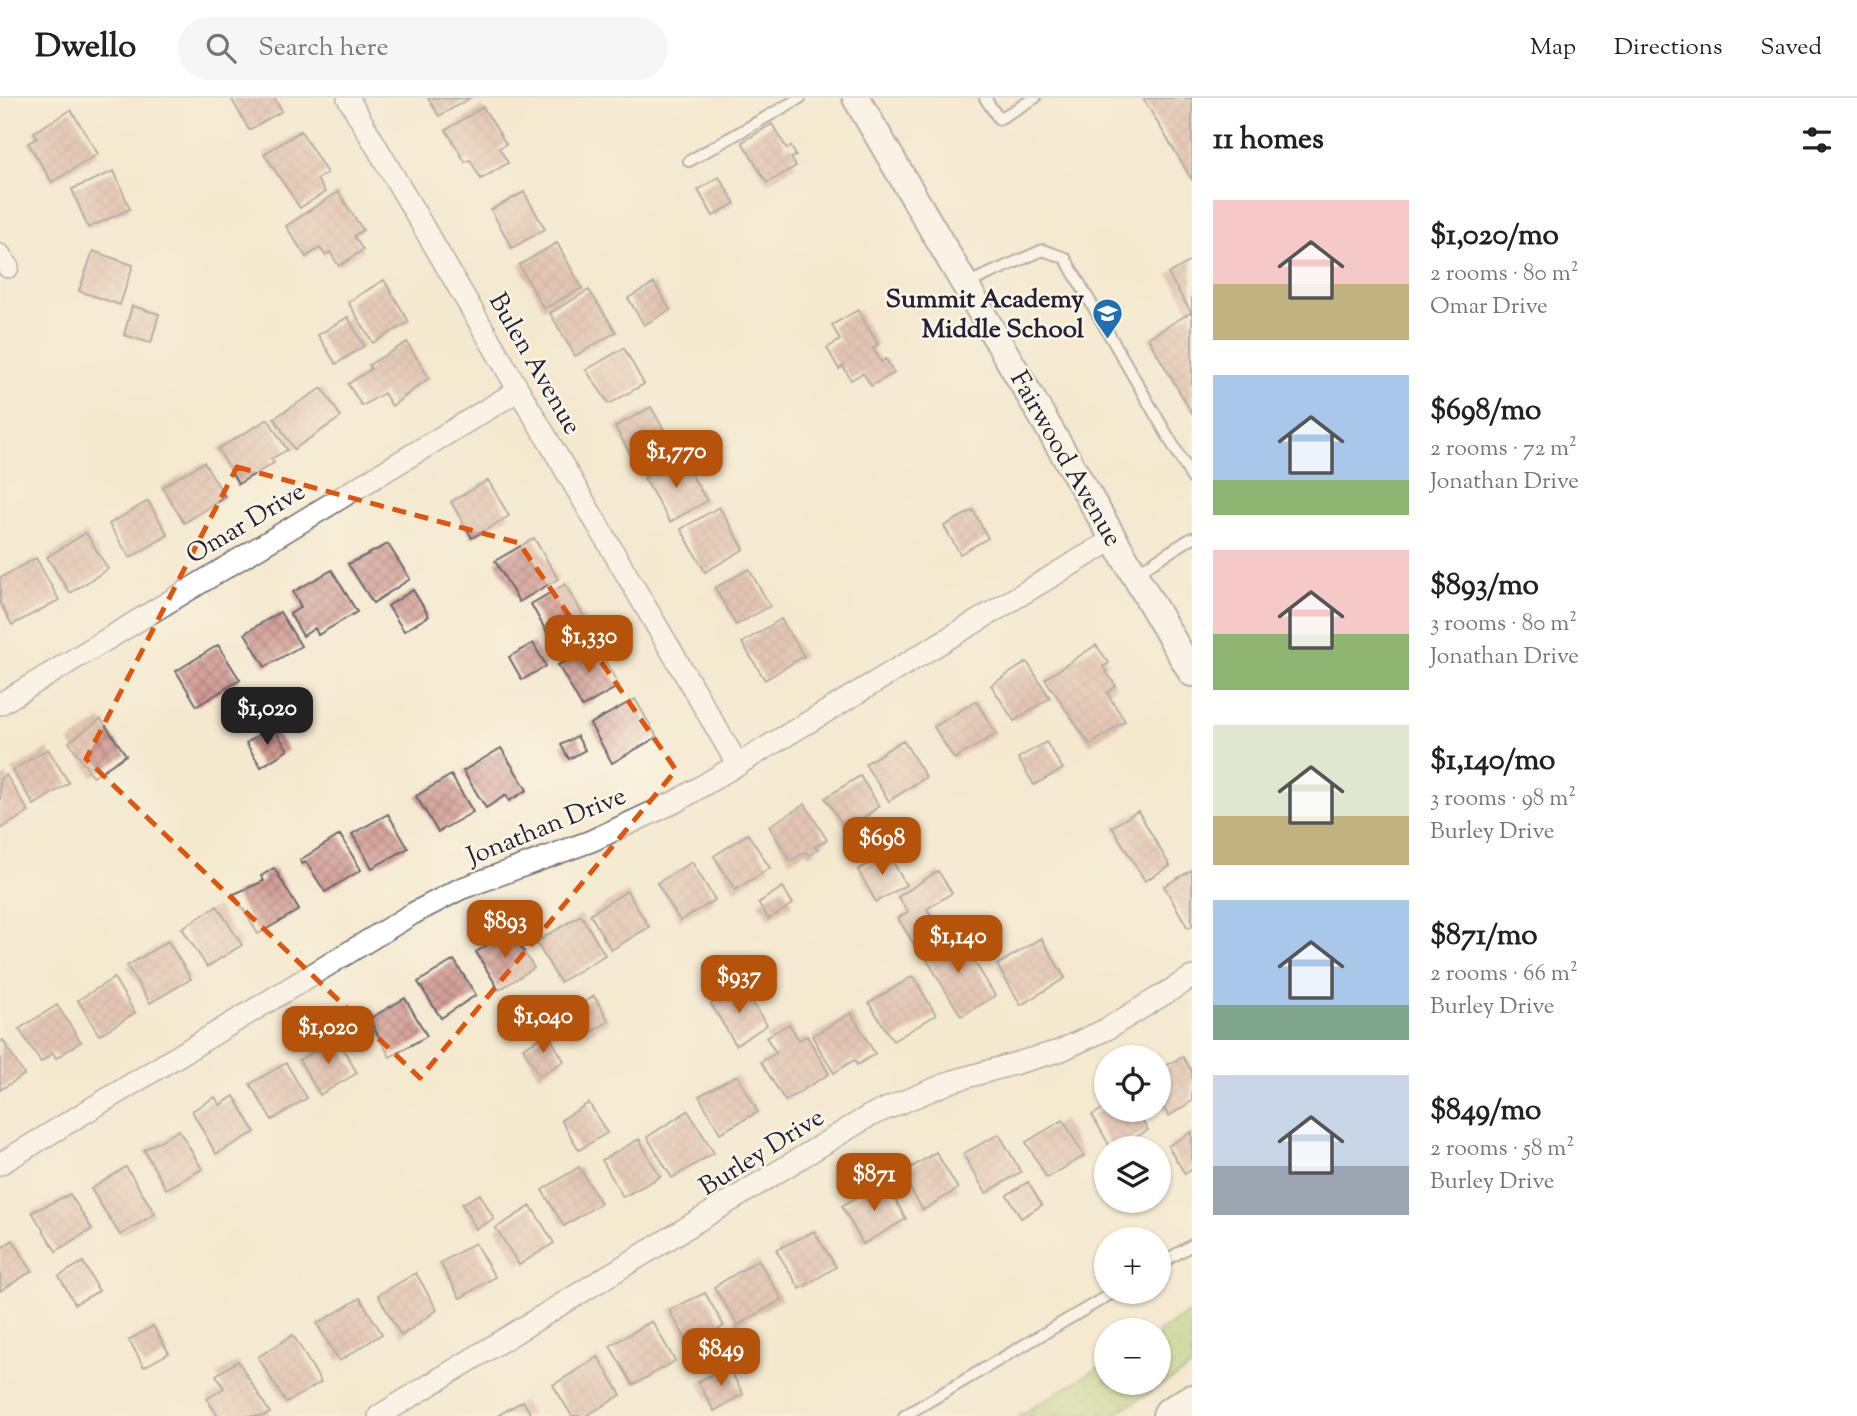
<!DOCTYPE html>
<html lang="en">
<head>
<meta charset="utf-8">
<style>
	body { margin:0; font-family:"Sorts Mill Goudy",serif; background:#f6f6f6; color:#222; height:100vh; display:flex; flex-direction:column; font-size:26px; white-space:nowrap }
	* { box-sizing:border-box; margin:0 }
	p { font-size:23px; color:#767676 }
	.icon { flex:none; width:38px; height:38px; fill:none; stroke:currentColor; stroke-width:2; stroke-linecap:round; stroke-linejoin:round }
	.map { position:relative; flex:1; overflow:hidden }
	.drawer { display:flex; flex-direction:column; background:#fff; width:665px }
	.drawer>* { flex:none }
	.fabs { position:absolute; left:1094px; top:947px; display:grid; gap:14px }
	.fabs a { display:grid; place-items:center; width:77px; height:77px; border-radius:50%; background:#fff; box-shadow:0 2px 5px #0004; font-size:35px }
	.price { position:absolute; translate:-50% -60px; padding:0 16px; border-radius:14px; background:#b45309; color:#fff; font-size:23px; line-height:46px; filter:drop-shadow(0 2px 4px #0008) }
	.price::after { content:''; position:absolute; left:50%; top:42px; width:21px; height:16px; margin-left:-10px; background:inherit; clip-path:polygon(0 0,100% 0,50% 100%) }
	.price.active { background:#222; color:#fff }
	ul { padding:0; list-style:none }
	li { display:flex; align-items:center; gap:21px; height:175px; padding:0 21px }
	li span { display:grid; place-items:center; flex:none; width:196px; height:140px; border-radius:0px; color:#555 }
	li>.icon { margin-inline-start:auto }
	span .icon { width:84px; height:84px; fill:#fffc; stroke-width:1 }
	li b { font-size:30px }
	h2 { display:flex; justify-content:space-between; align-items:center; height:84px; padding:0 21px; font-size:30px }
	header { display:flex; align-items:center; gap:42px; box-sizing:border-box; height:98px; padding:0 35px; background:#fff; border-bottom:2px solid #e0e0e0 }
	header strong { font-size:33px }
	nav { display:flex; gap:38px; margin-inline-start:auto; font-size:24px }
	.search { width:490px; height:63px; background:#f6f6f6; display:flex; align-items:center; gap:18px; box-sizing:border-box; padding:0 24px; border-radius:38px; color:#767676; font-size:26px }
	main { display:flex; flex:1; min-height:0 }
	.map>svg:first-child { display:block }
	.grass { fill:url(#grass-dots); stroke:#667656; stroke-width:2 }
	.building { fill:url(#building-cross-hatch) }
	.lines { fill:none; stroke-linecap:round; stroke-linejoin:round }
	.service-casing { stroke:#6c686f; stroke-width:14 }
	.minor-casing { stroke:#6c686f; stroke-width:24 }
	.tertiary-casing { stroke:#6c686f; stroke-width:30 }
	.motorway-casing { stroke:#6c686f; stroke-width:42 }
	.service { stroke:#fff; stroke-width:10 }
	.minor { stroke:#fff; stroke-width:21 }
	.tertiary { stroke:#fff; stroke-width:26 }
	.motorway { stroke:#fff; stroke-width:38 }
	.marked { fill:none; stroke:#de560e; stroke-width:5; stroke-dasharray:14 9; stroke-linejoin:round }
	.labels { text-anchor:middle; stroke-width:5; stroke-linejoin:round; paint-order:stroke }
	.poi-label { font-size:26px; font-weight:bold; fill:#22223b; stroke:#fcf5e5; text-anchor:end }
	.street-label { font-size:26px; fill:#22223b; stroke:#fcf5e5 }
</style>
</head>
<body>
<header>
<strong>Dwello</strong>
<div class="search"><svg class="icon" aria-label="search" viewBox="0 0 24 24"><circle cx="10" cy="10" r="6"/><path d="M15 15l6 6"/></svg>Search here</div>
<nav><a>Map</a><a>Directions</a><a>Saved</a></nav>
</header>
<main>
<div class="map">
<svg width="1192" height="1318" viewBox="0 0 1192 1318">
	<defs>
		<pattern id="grass-dots" width="8" height="8" patternUnits="userSpaceOnUse" patternTransform="scale(1.75)"><rect width="8" height="8" fill="#aaca72"/><path d="M2 2h.1M6 6h.1" fill="none" stroke="#92ad64" stroke-width="1.8" stroke-linecap="round"/></pattern>
		<pattern id="building-cross-hatch" width="8" height="8" patternUnits="userSpaceOnUse" patternTransform="scale(1.75)"><rect width="8" height="8" fill="#cf9890"/><path d="M0 0l8 8M0 8l8-8" fill="none" stroke="#a87c77"/></pattern>
	</defs>
	<rect width="100%" height="100%" fill="#fcf5e5"/>
	<filter id="ink" filterUnits="userSpaceOnUse"><feTurbulence type="fractalNoise" baseFrequency=".0143" numOctaves="2"/><feDisplacementMap in="SourceGraphic" scale="14" xChannelSelector="R" yChannelSelector="G"/><feConvolveMatrix kernelMatrix="1 2 1 2 8 2 1 2 1" color-interpolation-filters="sRGB"/></filter>
	<filter id="wash" filterUnits="userSpaceOnUse"><feTurbulence type="fractalNoise" baseFrequency=".00686" numOctaves="4" result="noise"/><feDisplacementMap in="SourceGraphic" scale="28" xChannelSelector="R" yChannelSelector="G"/><feGaussianBlur stdDeviation="1.57" result="paint"/><feColorMatrix in="noise" values="0 0 0 0 0 0 0 0 0 0 0 0 0 0 0 0 0 1.4 0 .05"/><feComposite in="paint" operator="in"/></filter>
	<g filter="url(#wash)">
		<rect width="100%" height="100%" fill="#f4e9cf"/>
		<path class="grass" d="M1192,1213V1269L1111,1318H1019L1106,1265V1284H1158L1159,1233Z"/>
		<g id="blocks">
			<path class="building" d="M231,0H274L282,13L249,32Z
				M428,0H470L439,18Z
				M1143,0H1192V82Z
				M483,9L506,46L499,50L508,65L481,81L470,62L465,64L446,32Z
				M71,12L98,56L52,84L28,45L37,40L34,34Z
				M772,26L787,51L791,48L796,58L791,60L796,68L767,85L742,44Z
				M301,33L327,75L317,81L325,94L300,110L264,56Z
				M114,73L130,111L88,130L72,91Z
				M719,79L735,105L713,118L698,92Z
				M338,94L363,132L354,138L363,152L339,168L330,154L325,157L320,150L306,159L286,128Z
				M524,94L545,131L512,150L491,112Z
				M557,145L582,190L544,211L519,167Z
				M93,153L133,167L120,207L79,193Z
				M1192,162V315L1148,240L1191,214L1168,176Z
				M384,182L409,224L373,245L348,204Z
				M654,185L670,212L644,227L628,200Z
				M589,192L616,234L575,258L550,215Z
				M132,208L159,216L151,245L124,237Z
				M858,212L878,247L873,250L881,264L886,261L894,275L871,288L863,275L851,282L843,268L839,271L827,250L840,242L832,227Z
				M348,219L364,248L336,266L318,237Z
				M407,244L429,280L392,308L384,295L362,308L348,286L371,271L369,267Z
				M624,250L644,286L609,306L586,272Z
				M322,290L341,319L294,351L274,320Z
				M651,309L671,344L635,365L615,329Z
				M268,321L287,352L271,361L274,365L238,386L218,351Z
				M681,359L707,403L670,424L644,380Z
				M204,364L225,399L184,425L162,389Z
				M488,382L509,418L472,440L451,404Z
				M148,403L168,437L130,460L109,426Z
				M719,409L744,451L705,474L681,431Z
				M973,412L988,440L960,456L944,428Z
				M86,435L108,471L70,495L47,459Z
				M534,440L558,481L519,504L495,463Z
				M388,446L410,481L373,505L348,466Z
				M36,460L59,502L12,527L0,505V480Z
				M749,471L770,508L736,527L715,490Z
				M332,472L357,514L318,537L315,530L303,538L290,516L301,509L293,494Z
				M565,486L586,522L551,542L531,506Z
				M413,492L429,518L404,533L388,508Z
				M280,514L301,548L265,569L245,535Z
				M781,521L804,558L765,582L742,545Z
				M533,545L546,568L522,582L509,559Z
				M596,546L619,588L582,609L558,567Z
				M218,547L240,582L197,608L176,573Z
				M1096,547L1109,565L1103,569L1116,588L1107,595L1125,623L1090,647L1045,581Z
				M1027,564L1050,600L1014,623L991,587Z
				M635,601L657,639L612,665L590,626Z
				M976,603L996,636L954,661L934,629Z
				M101,621L126,657L93,679L69,644Z
				M272,628L288,652L261,669L246,645Z
				M577,638L585,652L569,661L561,647Z
				M903,642L926,679L889,703L865,666Z
				M1046,644L1063,671L1034,687L1018,660Z
				M501,650L527,692L509,703L506,697L486,710L463,673Z
				M48,651L69,685L34,707L12,672Z
				M6,677L29,714L0,731V681Z
				M451,677L473,714L438,734L416,698Z
				M860,678L879,708L859,724L864,732L851,739L825,700Z
				M805,706L827,742L814,749L818,751L810,757L805,754L790,763L769,728Z
				M1138,713L1170,768L1145,783L1112,729Z
				M388,716L408,750L372,770L352,736Z
				M748,736L770,770L735,792L714,758Z
				M340,737L361,772L325,794L306,764L302,766L300,762Z
				M888,755L906,787L876,804L858,772Z
				M692,764L715,802L680,823L657,785Z
				M274,770L299,812L258,836L234,796L264,783L261,778Z
				M1192,772V828L1188,830L1164,788Z
				M938,773L952,795L927,811L940,832L915,848L898,820L908,814L898,799Z
				M783,789L793,806L769,821L758,805Z
				M627,793L649,829L611,852L590,816Z
				M217,808L242,847L207,869L182,830Z
				M581,817L605,857L560,884L536,844Z
				M511,833L534,870L499,892L476,854Z
				M945,837L956,855L966,849L995,898L961,918L921,852Z
				M1041,840L1065,880L1021,907L997,867Z
				M168,843L191,881L150,905L127,868Z
				M454,862L476,897L441,920L418,884Z
				M913,878L936,917L893,943L869,905Z
				M114,880L135,915L99,937L78,902Z
				M741,887L767,927L736,947L711,906Z
				M594,898L609,923L587,937L572,912Z
				M405,900L427,938L390,959L369,921Z
				M57,907L81,944L56,960L53,955L41,964L19,931Z
				M851,915L875,956L857,967L854,962L834,975L812,938Z
				M789,926L799,942L807,938L829,976L785,1003L761,964L776,955L766,939Z
				M548,936L564,963L539,978L523,950Z
				M337,940L357,975L320,997L299,962Z
				M3,942L24,977L0,992V944Z
				M1183,959L1192,974V1003L1169,1018L1158,1002V971Z
				M286,965L307,1000L272,1022L250,986Z
				M737,977L758,1014L720,1035L699,998Z
				M234,998L255,1034L216,1056L192,1013L215,999L220,1007Z
				M589,1005L607,1035L579,1052L561,1022Z
				M1106,1009V1012H1136L1148,1032L1117,1050H1111L1092,1017Z
				M688,1013L714,1055L672,1080L647,1039Z
				M1063,1022L1084,1058L1047,1080L1026,1044Z
				M179,1032L202,1071L166,1091L144,1052Z
				M1192,1034V1071L1185,1076L1168,1048Z
				M999,1036L1021,1074L986,1095L963,1056Z
				M639,1041L660,1079L623,1099L602,1062Z
				M936,1054L958,1091L923,1112L901,1076Z
				M126,1069L155,1116L120,1137L91,1091Z
				M579,1069L601,1105L564,1128L542,1092Z
				M885,1084L906,1121L863,1146L842,1108Z
				M1028,1084L1042,1107L1021,1120L1007,1097Z
				M70,1096L92,1131L56,1153L32,1114Z
				M480,1096L494,1121L476,1131L462,1106Z
				M531,1108L554,1145L519,1167L496,1130Z
				M814,1133L836,1169L800,1191L776,1152Z
				M13,1142L32,1173L0,1193V1151Z
				M475,1145L495,1179L460,1200L440,1165Z
				M758,1162L782,1201L738,1227L714,1189Z
				M83,1164L99,1193L75,1206L59,1178Z
				M416,1175L437,1212L401,1238L378,1197Z
				M705,1195L724,1228L690,1248L669,1212Z
				M360,1200L382,1236L339,1263L317,1226Z
				M652,1223L675,1263L633,1287L610,1248Z
				M153,1228L169,1255L144,1269L129,1242Z
				M293,1237L321,1284L286,1305L258,1259Z
				M598,1259L621,1297L586,1318H572L553,1287Z
				M238,1263L270,1315L264,1318H218L207,1301L224,1290L216,1277Z
				M728,1268L743,1296L714,1313L698,1284Z
				M523,1303L532,1318H497Z"/>
		</g>
	</g>
	<g filter="url(#ink)">
		<use href="#blocks" fill-opacity="0" stroke="#6c686f" stroke-width="2"/>
		<g class="lines">
			<defs>
				<path id="service" d="M985,0L999,21L1035,0
					M689,63L800,0
					M966,186L1043,152L1065,160L1192,380
					M1134,476L1192,440
					M1158,1167L1192,1147
					M904,1318L1114,1194"/>
				<path id="minor" d="M348,0L738,667
					M0,157L8,169
					M0,606L519,292
					M0,1066L412,816L460,791L591,743L677,703L1114,441
					M379,1318L869,1018L953,983L1059,953L1107,931L1192,879"/>
				<path id="tertiary" d="M856,0L1192,575"/>
				<path id="motorway" d="M1172,1318L1192,1306"/>
			</defs>
			<use href="#service" class="service-casing"/>
			<use href="#minor" class="minor-casing"/>
			<use href="#tertiary" class="tertiary-casing"/>
			<use href="#motorway" class="motorway-casing"/>
			<use href="#service" class="service"/>
			<use href="#minor" class="minor"/>
			<use href="#tertiary" class="tertiary"/>
			<use href="#motorway" class="motorway"/>
		</g>
	</g>
	<path d="M0 0H1192V1318H0ZM237,369L519,445L676,672L420,980L86,661Z" fill="#f4e9cf" fill-opacity=".55" fill-rule="evenodd"/>
	<path class="marked" d="M237,369L519,445L676,672L420,980L86,661Z"/>
	<defs>
		<symbol id="school-pin" viewBox="-11 -11 22 30"><path d="M0 17L-7.5 6A9.5 9.5 0 1 1 7.5 6Z" fill="#1f6fb2" stroke="#fcf5e5"/><path d="M0-5L7-2L0 1L-7-2ZM-4 1L0 2.5L4 1V4Q0 6-4 4Z" fill="#fff"/></symbol>
	</defs>
	<g fill-rule="evenodd">
		<use href="#school-pin" x="1090" y="198" width="35" height="47"/>
	</g>
	<g class="labels">
		<g class="poi-label">
			<text x="1084" y="209">Summit Academy<tspan x="1084" dy="30">Middle School</tspan></text>
		</g>
		<g class="street-label">
			<text transform="translate(536 265) rotate(60)" y="9">Bulen Avenue</text>
			<text transform="translate(1067 360) rotate(60)" y="9">Fairwood Avenue</text>
			<text transform="translate(245 424) rotate(-31)" y="9">Omar Drive</text>
			<text transform="translate(546 727) rotate(-22)" y="9">Jonathan Drive</text>
			<text transform="translate(761 1053) rotate(-32)" y="9">Burley Drive</text>
		</g>
	</g>
</svg>
<div class="fabs">
<a><svg class="icon" aria-label="locate" viewBox="0 0 24 24"><circle cx="12" cy="12" r="6"/><path d="M12 2v4M12 18v4M2 12h4M18 12h4"/></svg></a>
<a><svg class="icon" aria-label="layers" viewBox="0 0 24 24"><path d="M12 4l9 5-9 5-9-5zM3 14l9 5 9-5"/></svg></a>
<a>+</a>
<a>−</a>
</div>
<b class="price" style="left:676px;top:392px">$1,770</b>
<b class="price" style="left:589px;top:577px">$1,330</b>
<b class="price active" style="left:267px;top:649px">$1,020</b>
<b class="price" style="left:882px;top:779px">$698</b>
<b class="price" style="left:505px;top:862px">$893</b>
<b class="price" style="left:958px;top:877px">$1,140</b>
<b class="price" style="left:739px;top:917px">$937</b>
<b class="price" style="left:543px;top:957px">$1,040</b>
<b class="price" style="left:328px;top:968px">$1,020</b>
<b class="price" style="left:874px;top:1115px">$871</b>
<b class="price" style="left:721px;top:1290px">$849</b>
</div>
<section class="drawer">
<h2>11 homes<svg class="icon" aria-label="filters" viewBox="0 0 24 24"><path d="M4 7h16M4 17h16"/><circle cx="9" cy="7" r="2"/><circle cx="15" cy="17" r="2"/></svg></h2>
<ul>
<li><span style="background:linear-gradient(#f6c9c9 60%,#c2b280 0)"><svg class="icon" aria-label="home" viewBox="0 0 24 24"><path d="M3 11l9-7 9 7M6 9v11h12V9"/></svg></span><div><b>$1,020/mo</b><p>2 rooms · 80 m²</p><p>Omar Drive</p></div></li>
<li><span style="background:linear-gradient(#a9c7e8 75%,#8fb573 0)"><svg class="icon" aria-label="home" viewBox="0 0 24 24"><path d="M3 11l9-7 9 7M6 9v11h12V9"/></svg></span><div><b>$698/mo</b><p>2 rooms · 72 m²</p><p>Jonathan Drive</p></div></li>
<li><span style="background:linear-gradient(#f6c9c9 60%,#8fb573 0)"><svg class="icon" aria-label="home" viewBox="0 0 24 24"><path d="M3 11l9-7 9 7M6 9v11h12V9"/></svg></span><div><b>$893/mo</b><p>3 rooms · 80 m²</p><p>Jonathan Drive</p></div></li>
<li><span style="background:linear-gradient(#dfe7d0 65%,#c2b280 0)"><svg class="icon" aria-label="home" viewBox="0 0 24 24"><path d="M3 11l9-7 9 7M6 9v11h12V9"/></svg></span><div><b>$1,140/mo</b><p>3 rooms · 98 m²</p><p>Burley Drive</p></div></li>
<li><span style="background:linear-gradient(#a9c7e8 75%,#7fa58c 0)"><svg class="icon" aria-label="home" viewBox="0 0 24 24"><path d="M3 11l9-7 9 7M6 9v11h12V9"/></svg></span><div><b>$871/mo</b><p>2 rooms · 66 m²</p><p>Burley Drive</p></div></li>
<li><span style="background:linear-gradient(#c9d6e8 65%,#9aa5b1 0)"><svg class="icon" aria-label="home" viewBox="0 0 24 24"><path d="M3 11l9-7 9 7M6 9v11h12V9"/></svg></span><div><b>$849/mo</b><p>2 rooms · 58 m²</p><p>Burley Drive</p></div></li>
</ul>
</section>
</main>
</body>
</html>
